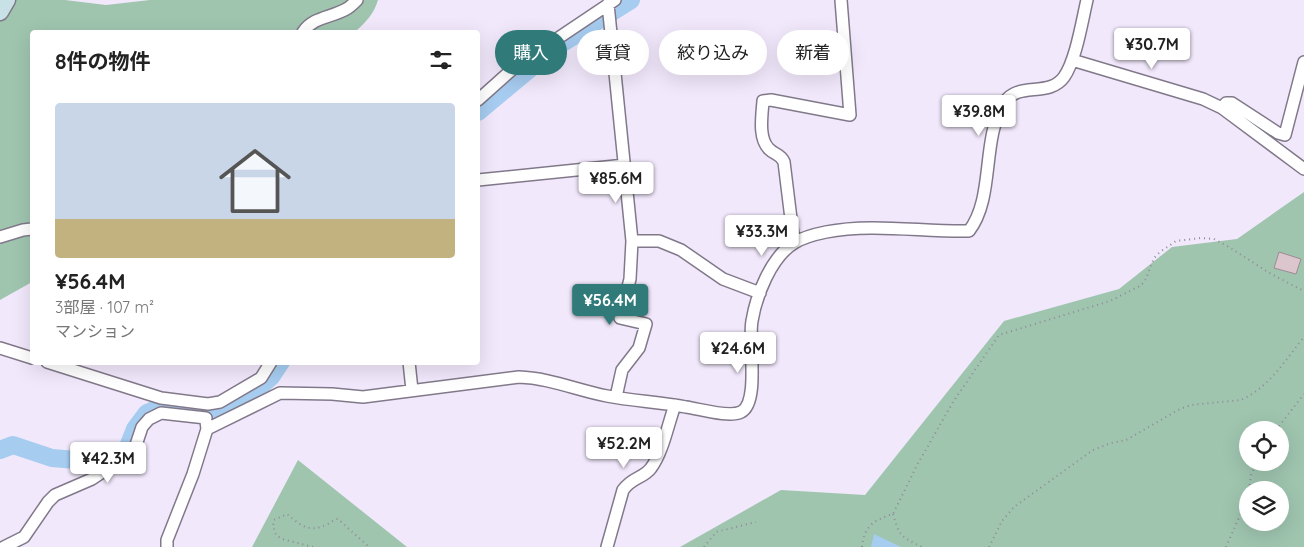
<!DOCTYPE html>
<html lang="ja">
<head>
<meta charset="utf-8">
<style>
	body { margin:0; font-family:Quicksand,"Noto Sans JP",sans-serif; background:#f2f2f2; color:#222; height:100vh; display:flex; flex-direction:column; font-size:19px; white-space:nowrap }
	* { box-sizing:border-box; margin:0 }
	p { font-size:16px; color:#767676 }
	.icon { flex:none; width:28px; height:28px; fill:none; stroke:currentColor; stroke-width:2; stroke-linecap:round; stroke-linejoin:round }
	.map { position:relative; flex:1; overflow:hidden }
	.side { position:absolute; left:30px; top:30px; width:450px; height:335px; display:flex; flex-direction:column; background:#fff; border-radius:5px; box-shadow:0 5px 20px #0002 }
	.side>* { flex:none }
	.top-card { position:absolute; left:495px; top:30px; width:475px; height:45px; display:flex; gap:10px }
	.fabs { position:absolute; left:1239px; top:421px; display:grid; gap:10px }
	.fabs a { display:grid; place-items:center; width:50px; height:50px; border-radius:50%; background:#fff; box-shadow:0 5px 20px #0002; font-size:25px }
	.price { position:absolute; translate:-50% -42px; padding:0 11px; border-radius:5px; background:#fff; color:#222; font-size:16px; line-height:32px; filter:drop-shadow(0 1px 2px #0008) }
	.price::after { content:''; position:absolute; left:50%; top:30px; width:15px; height:11px; margin-left:-8px; background:inherit; clip-path:polygon(0 0,100% 0,50% 100%) }
	.price.active { background:#307a7a; color:#fff }
	ul { padding:0; list-style:none }
	li { display:grid; align-content:center; gap:10px; height:265px; padding:0 25px }
	li span { display:grid; place-items:center; height:155px; border-radius:5px; color:#555 }
	li>.icon { margin-inline-start:auto }
	span .icon { width:90px; height:90px; fill:#fffc; stroke-width:1 }
	li b { font-size:21px }
	h2 { display:flex; justify-content:space-between; align-items:center; height:60px; padding:0 25px; font-size:21px }
	.pill { padding:0 18px; border-radius:22px; background:#fff; box-shadow:0 5px 20px #0002; font-size:18px; line-height:45px }
	.pill.active { background:#307a7a; color:#fff }
	.map>svg:first-child { display:block }
	.green { fill:#9fc5af; fill-rule:evenodd }
	.water { fill:#a6ccf0 }
	.lines { fill:none; stroke-linecap:round; stroke-linejoin:round }
	.river { stroke:#a6ccf0; stroke-width:18 }
	.building { fill:#dcc6ce; stroke:#9e8a91 }
	.minor-casing { stroke:#81798a; stroke-width:14 }
	.secondary-casing { stroke:#81798a; stroke-width:19 }
	.path { stroke:#908a97; stroke-width:2; stroke-dasharray:1 4; stroke-linecap:butt }
	.minor { stroke:#fff; stroke-width:11 }
	.secondary { stroke:#c7e1e7; stroke-width:16 }
</style>
</head>
<body>
<div class="map">
<svg width="1304" height="547" viewBox="0 0 1304 547">
	<rect width="100%" height="100%" fill="#f1e8fb"/>
	<path class="green" d="M0,0H65L106,5L150,0H378C374,14 365,23 355,32H32V282L0,300Z
		M1304,192V547H680L781,490L865,495L1004,321L1119,289L1172,247L1237,239ZM1248,430H1280V462H1248ZM1248,490H1280V522H1248Z
		M298,460L407,547H252Z"/>
	<path class="water" d="M874,534L901,547H871Z"/>
	<g class="lines">
		<path class="river" d="M478,112L556,47L631,0
			M0,450L13,445L52,458L101,462L120,454L127,449L135,429L147,413L161,407L219,412L247,398L271,377L281,362"/>
	</g>
	<path class="building" d="M1279,252L1301,259L1296,274L1274,268Z"/>
	<g class="lines">
		<defs>
			<path id="minor" d="M608,4L632,241L630,279L620,318L646,324L639,348L622,370L616,397
				M303,32C314,16 332,18 348,8C351,6 354,3 357,0
				M1072,60L1203,99L1222,108L1304,169
				M478,100L515,67L615,0
				M1222,108L1226,103H1232L1278,133L1285,135L1304,62
				M478,180L625,165
				M0,237L23,230L32,229
				M632,241H659L681,250L723,279L760,293
				M794,243L784,162C781,154 775,155 769,149C758,138 762,116 763,101L771,100L850,115L841,0
				M0,348L32,358
				M47,362L161,398L208,404L220,402L261,378L271,362
				M409,362L412,390
				M207,429L280,393L332,394L363,397L519,377C549,378 577,390 607,396C633,401 660,402 686,407C700,409 729,418 741,412C760,403 748,340 752,321C756,296 771,257 794,243C802,238 816,234 826,232C872,223 922,232 969,231C995,197 981,140 1004,103C1017,81 1049,98 1064,77C1076,60 1082,21 1087,0
				M4,547L24,537L48,502L55,495L92,479L113,465L130,457L135,448L142,427L149,419L161,413L206,418
				M167,547V540L193,474L207,429L206,421
				M607,547L623,490C632,477 644,478 651,468C663,452 668,424 675,405"/>
			<path id="secondary" d="M0,12L7,0"/>
		</defs>
		<use href="#minor" class="minor-casing"/>
		<use href="#secondary" class="secondary-casing"/>
		<path class="path" d="M1276,430L1304,394
			M1249,490L1251,475L1257,462
			M893,514C900,537 900,536 922,547
			M313,547L282,539L276,535L273,526L274,520L287,514C306,531 314,533 336,519H338L369,547
			M704,547L716,532L756,522
			M862,547C864,526 874,520 893,514L916,467L953,402L999,335L1110,301L1140,286L1145,281L1154,258L1160,252L1176,241L1201,238L1214,239L1229,247L1271,274L1304,291
			M989,547L1002,521L1014,507L1093,450L1111,443L1126,440L1178,410L1191,405L1241,400C1270,387 1285,360 1304,337
			M1226,547L1248,497"/>
		<use href="#minor" class="minor"/>
		<use href="#secondary" class="secondary"/>
	</g>
</svg>
<div class="fabs">
<a><svg class="icon" aria-label="locate" viewBox="0 0 24 24"><circle cx="12" cy="12" r="6"/><path d="M12 2v4M12 18v4M2 12h4M18 12h4"/></svg></a>
<a><svg class="icon" aria-label="layers" viewBox="0 0 24 24"><path d="M12 4l9 5-9 5-9-5zM3 14l9 5 9-5"/></svg></a>
</div>
<b class="price" style="left:1152px;top:70px">¥30.7M</b>
<b class="price" style="left:979px;top:137px">¥39.8M</b>
<b class="price" style="left:616px;top:204px">¥85.6M</b>
<b class="price" style="left:762px;top:257px">¥33.3M</b>
<b class="price active" style="left:610px;top:326px">¥56.4M</b>
<b class="price" style="left:738px;top:374px">¥24.6M</b>
<b class="price" style="left:624px;top:469px">¥52.2M</b>
<b class="price" style="left:108px;top:484px">¥42.3M</b>
<div class="top-card">
<a class="pill active">購入</a>
<a class="pill">賃貸</a>
<a class="pill">絞り込み</a>
<a class="pill">新着</a>
</div>
<section class="side">
<h2>8件の物件<svg class="icon" aria-label="filters" viewBox="0 0 24 24"><path d="M4 7h16M4 17h16"/><circle cx="9" cy="7" r="2"/><circle cx="15" cy="17" r="2"/></svg></h2>
<ul>
<li><span style="background:linear-gradient(#c9d6e8 75%,#c2b280 0)"><svg class="icon" aria-label="home" viewBox="0 0 24 24"><path d="M3 11l9-7 9 7M6 9v11h12V9"/></svg></span><div><b>¥56.4M</b><p>3部屋 · 107 m²</p><p>マンション</p></div></li>
</ul>
</section>
</div>
</body>
</html>
